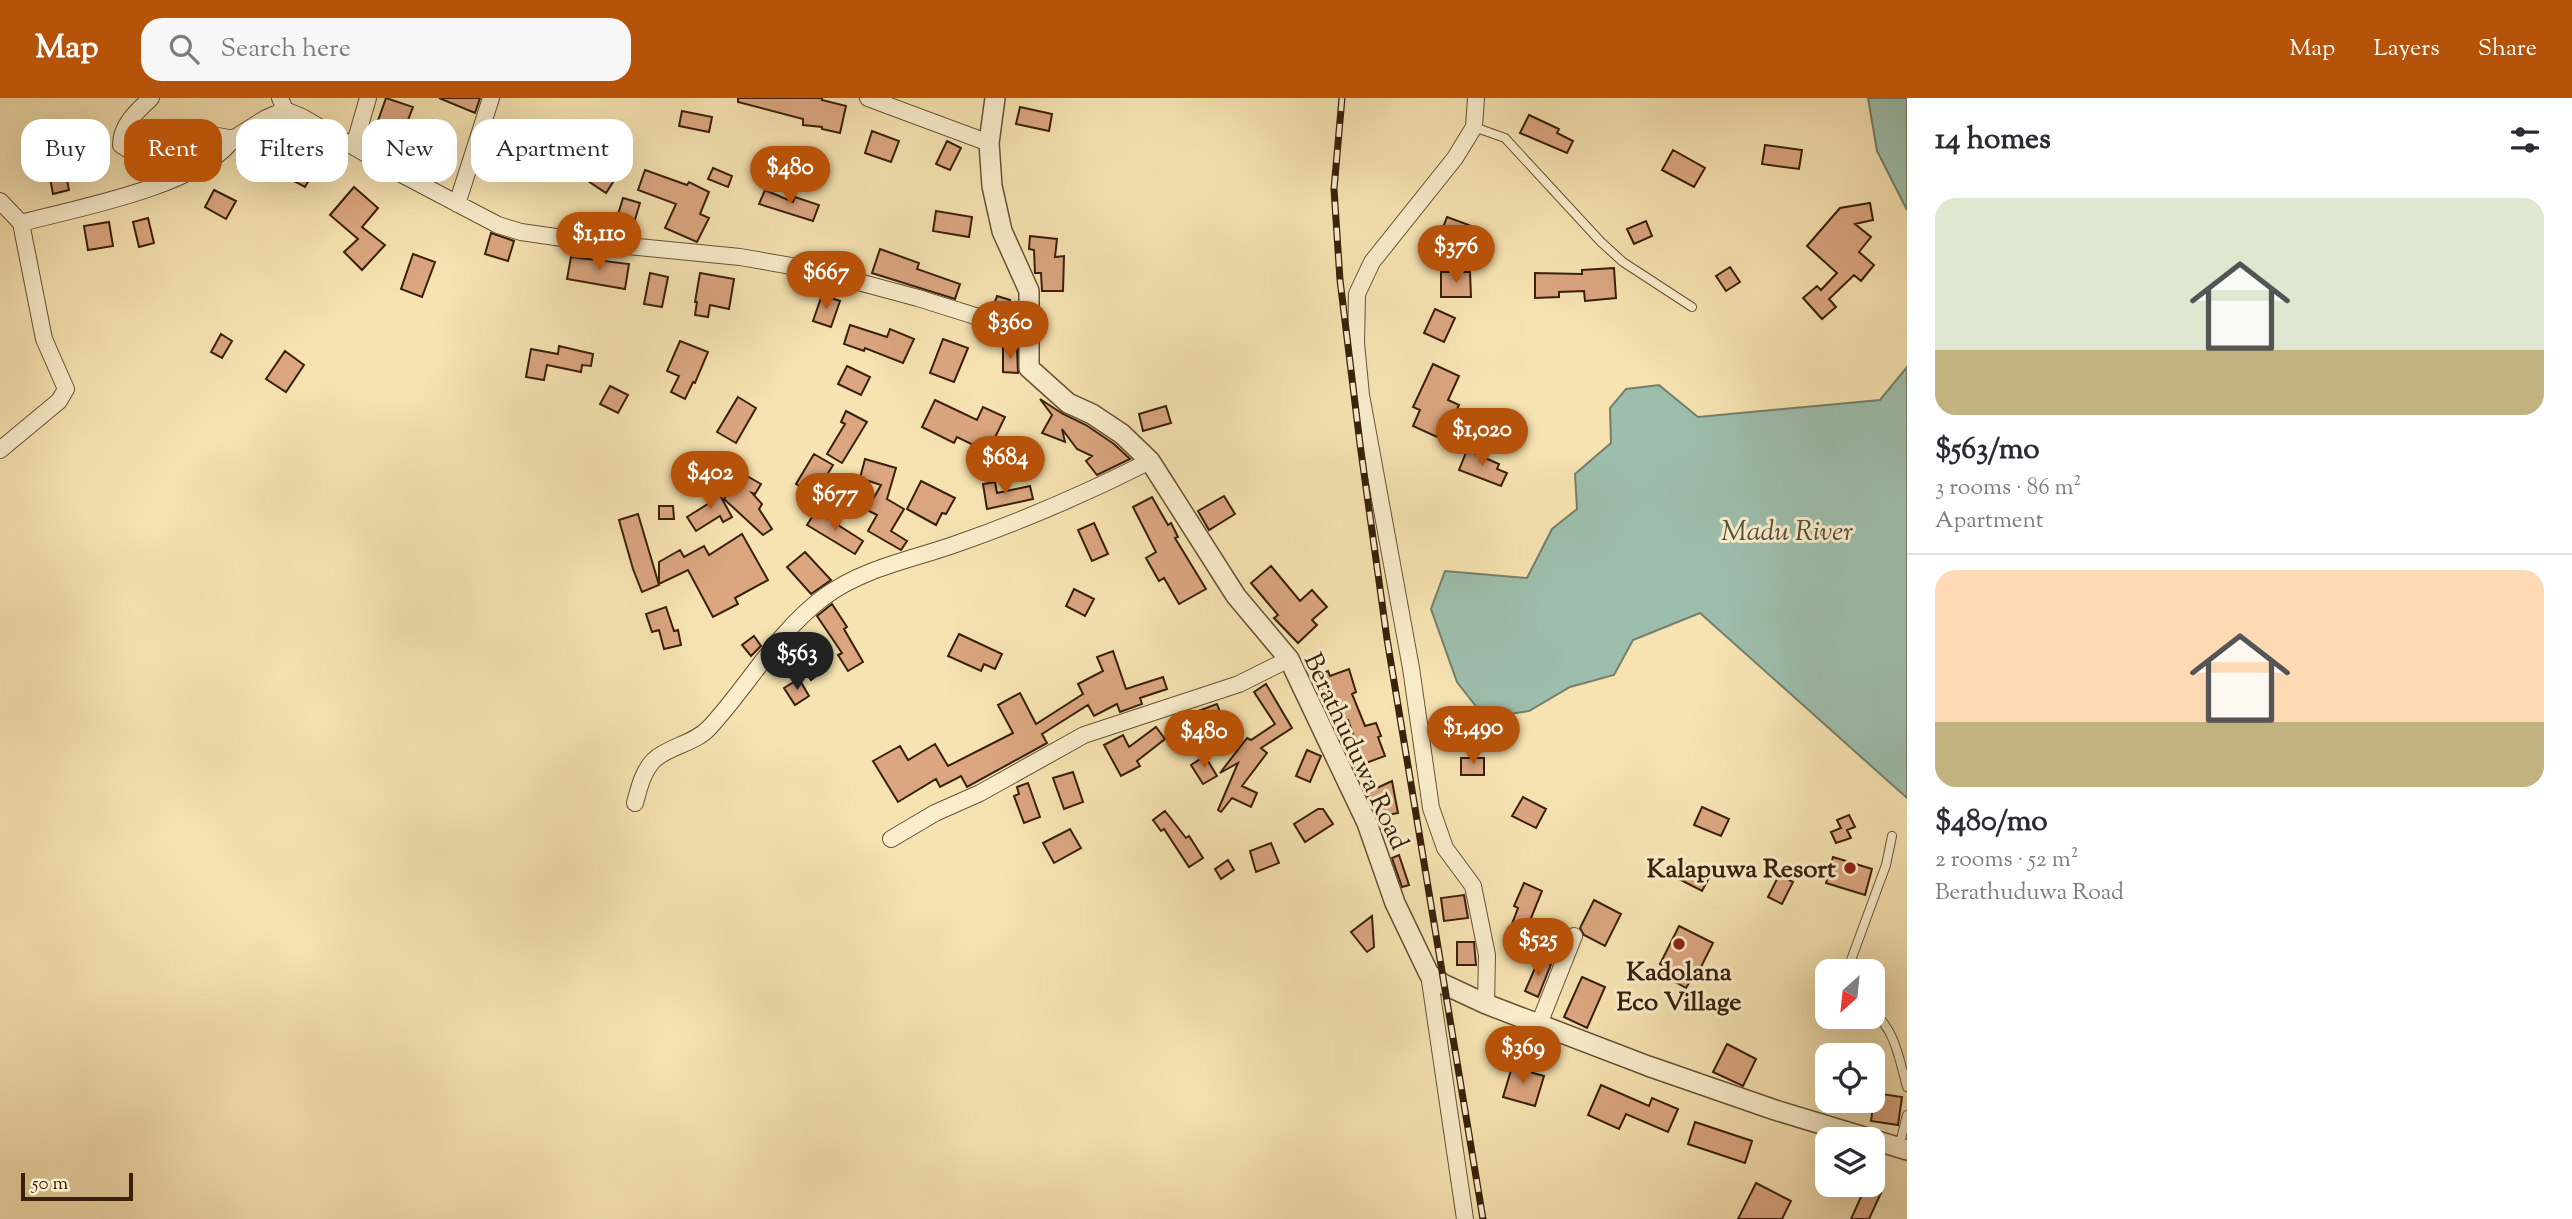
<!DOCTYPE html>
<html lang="en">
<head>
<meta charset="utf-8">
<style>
	body { margin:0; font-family:"Sorts Mill Goudy",serif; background:#f7f7f7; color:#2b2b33; height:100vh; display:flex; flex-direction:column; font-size:26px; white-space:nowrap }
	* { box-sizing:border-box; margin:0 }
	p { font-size:23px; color:#7c7c81 }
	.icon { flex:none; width:38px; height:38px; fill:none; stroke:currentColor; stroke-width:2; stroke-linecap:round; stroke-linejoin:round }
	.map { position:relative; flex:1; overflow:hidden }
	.details { display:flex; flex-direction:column; background:#fff; width:665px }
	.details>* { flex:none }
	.banner { position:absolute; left:21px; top:21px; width:665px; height:63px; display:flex; gap:14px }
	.needle { width:46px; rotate:207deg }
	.tools { position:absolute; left:1815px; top:861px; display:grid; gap:14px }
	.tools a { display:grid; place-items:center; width:70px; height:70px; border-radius:14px; background:#fff; box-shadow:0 7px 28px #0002; font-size:35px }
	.scale { position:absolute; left:21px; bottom:18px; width:112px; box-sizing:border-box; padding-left:7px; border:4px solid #39200c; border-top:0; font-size:19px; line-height:24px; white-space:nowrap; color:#39200c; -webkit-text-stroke:5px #f9edcc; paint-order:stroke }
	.price { position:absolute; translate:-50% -60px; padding:0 16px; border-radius:24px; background:#b45309; color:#fff; font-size:23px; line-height:46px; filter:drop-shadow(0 2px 4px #0008) }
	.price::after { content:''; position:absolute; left:50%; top:42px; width:21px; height:16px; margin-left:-10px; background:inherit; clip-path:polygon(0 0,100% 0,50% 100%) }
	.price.active { background:#222; color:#fff }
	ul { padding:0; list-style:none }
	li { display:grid; align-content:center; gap:14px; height:371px; padding:0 28px }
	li+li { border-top:2px solid #e1e1e2 }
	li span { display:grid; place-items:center; height:217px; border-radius:21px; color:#555 }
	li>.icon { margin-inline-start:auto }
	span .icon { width:126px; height:126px; fill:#fffc; stroke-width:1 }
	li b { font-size:30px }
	h2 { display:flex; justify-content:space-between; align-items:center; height:84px; padding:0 28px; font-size:30px }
	.pill { padding:0 24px; border-radius:21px; background:#fff; box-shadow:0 7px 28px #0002; font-size:24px; line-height:63px }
	.pill.active { background:#b45309; color:#fff }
	header { display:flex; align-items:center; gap:42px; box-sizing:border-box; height:98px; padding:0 35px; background:#b45309; color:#fff }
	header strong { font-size:33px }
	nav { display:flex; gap:38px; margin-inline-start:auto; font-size:24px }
	.search { width:490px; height:63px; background:#f7f7f7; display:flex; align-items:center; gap:18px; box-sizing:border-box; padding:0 24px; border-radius:21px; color:#7c7c81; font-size:26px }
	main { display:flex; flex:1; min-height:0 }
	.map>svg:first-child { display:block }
	.water { fill:#9dbeac; stroke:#757f6c; stroke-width:2 }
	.building { fill:#dba680; stroke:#39200c; stroke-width:2 }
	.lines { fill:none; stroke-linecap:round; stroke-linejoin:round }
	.service-casing { stroke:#685135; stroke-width:10 }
	.minor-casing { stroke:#685135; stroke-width:18 }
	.tertiary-casing { stroke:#685135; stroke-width:22 }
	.service { stroke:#f9edcc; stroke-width:8 }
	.minor { stroke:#f9edcc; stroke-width:16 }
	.tertiary { stroke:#f9edcc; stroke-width:19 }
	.rail-casing { stroke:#39200c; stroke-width:7 }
	.rail { stroke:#f9edcc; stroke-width:4.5; stroke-dasharray:13; stroke-linecap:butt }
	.poi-dot { fill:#8f2418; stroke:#f9edcc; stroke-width:2.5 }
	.labels { text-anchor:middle; stroke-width:6; stroke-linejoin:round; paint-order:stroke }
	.street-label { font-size:26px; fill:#39200c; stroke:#f9edcc }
	.poi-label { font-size:26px; font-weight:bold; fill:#39200c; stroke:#f9edcc; text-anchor:end }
	.water-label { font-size:28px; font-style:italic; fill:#574f3c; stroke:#f9edcc }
</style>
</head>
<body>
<header>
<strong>Map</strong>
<div class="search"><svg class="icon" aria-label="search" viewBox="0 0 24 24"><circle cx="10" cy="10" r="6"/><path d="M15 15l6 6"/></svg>Search here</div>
<nav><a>Map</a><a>Layers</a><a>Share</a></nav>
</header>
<main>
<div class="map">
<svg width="1907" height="1121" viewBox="0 0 1907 1121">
	<rect width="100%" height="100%" fill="#f6e3b1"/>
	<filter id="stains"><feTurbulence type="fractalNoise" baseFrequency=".00286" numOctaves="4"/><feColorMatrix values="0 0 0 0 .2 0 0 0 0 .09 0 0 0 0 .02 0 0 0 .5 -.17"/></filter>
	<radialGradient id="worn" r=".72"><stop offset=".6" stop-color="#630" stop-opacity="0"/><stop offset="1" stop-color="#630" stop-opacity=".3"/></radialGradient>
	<path class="water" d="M1868,0H1907V112L1877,53Z
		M1907,269V700L1700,515L1633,542L1614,577L1570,589L1529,613L1485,620L1457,584L1431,511L1445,473L1527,480L1552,431L1577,411L1575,376L1611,345L1610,310L1626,291L1659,287L1698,319L1880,302Z"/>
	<path class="building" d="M386,0L413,9L408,22L437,32L431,48L404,38L402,42L394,39L385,55L366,44L370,32L374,34Z
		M439,0H480L475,15Z
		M738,0H822V2L846,8L840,35L822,31V29L803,27V21L738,4Z
		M1020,9L1052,16L1049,33L1016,26Z
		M682,13L712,19L709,34L679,28Z
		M1529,17L1559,31L1557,35L1573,43L1567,55L1520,35Z
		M510,22L537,35L529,52L502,39Z
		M303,33L324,45L310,68L315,71L305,89L281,76L284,71L256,50L266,36L290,54Z
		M872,33L899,43L891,64L865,55Z
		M947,43L961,50L950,72L936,66Z
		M1765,47L1802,52L1799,71L1762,66Z
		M1673,52L1705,70L1694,89L1662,72Z
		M64,67L69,92L53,96L48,70Z
		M595,67L615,81L606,95L585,81Z
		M713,70L732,78L728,89L708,81Z
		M645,72L687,87L689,84L709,94L700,116L709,120L697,144L665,130L676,106L638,92Z
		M354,89L378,110L362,129L385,147L362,172L344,154L358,141L330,117Z
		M214,92L236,103L226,121L205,109Z
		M765,92L793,104L795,99L819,107L813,123L759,106Z
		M623,100L640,105L630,138L613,133Z
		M1870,105L1873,122L1855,126L1871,139L1859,154L1874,167L1861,183L1854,177L1829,201L1836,209L1822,221L1803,200L1817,188L1821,192L1837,175L1807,148L1840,110Z
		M936,113L972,119L969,139L933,133Z
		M1447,119L1477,130L1470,151L1439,140Z
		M148,120L154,145L139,149L133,124Z
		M1646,123L1652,138L1634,146L1627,131Z
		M109,124L113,148L88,152L84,128Z
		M491,135L514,143L508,163L485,156Z
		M1030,138L1057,141L1055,159L1064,158L1063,193H1042L1041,175H1035L1034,152L1029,151Z
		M880,151L919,165L917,171L960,186L955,201L872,175Z
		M413,156L435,164L422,199L401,191Z
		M571,159L629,166L625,191L567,181Z
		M1730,169L1740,184L1726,193L1716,178Z
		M1614,170L1616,200L1585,203L1584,193L1559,194V199L1535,200V175L1582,176V172Z
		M1441,174H1470L1471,199H1441Z
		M650,175L668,179L662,209L644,206Z
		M700,175L734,181L729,211L710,207L708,219L695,217L697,204H695Z
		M822,197L840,203L831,229L813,223Z
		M997,198L1010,202L1006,217L992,212Z
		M1435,211L1455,220L1444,244L1424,235Z
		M850,227L887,239L890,231L914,241L903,265L865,250L864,253L844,246Z
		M221,236L232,243L222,260L211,254Z
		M943,241L968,250L954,284L930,275Z
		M680,243L708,254L695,285L693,284L685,301L671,294L679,278L667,273Z
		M559,248L593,256L591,268L582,267L581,274L547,267L544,282L526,279L531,251L558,256Z
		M1003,250L1017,251L1018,275L1003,274Z
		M285,253L304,267L286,294L266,281Z
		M1433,266L1459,278L1448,302L1459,307L1450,327L1444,324L1437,339L1413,328L1420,312L1413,309Z
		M847,268L870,279L861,297L838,286Z
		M610,288L628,297L618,315L600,306Z
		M738,299L756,310L736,345L717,334Z
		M1040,301L1063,316L1086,327L1114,346L1130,361L1097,377L1086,363L1092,358L1077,351L1062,331L1065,344L1042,335L1052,317Z
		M935,302L977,322L983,309L1005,319L988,354L957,339L954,345L922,329Z
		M1166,308L1171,325L1143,333L1139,316Z
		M846,313L867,324L842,365L827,356L845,326L841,324Z
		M1467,352L1499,366L1497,371L1507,375L1501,388L1459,372Z
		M814,356L833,367L815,397L796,386Z
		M865,361L896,370L887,401L904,411L891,433L907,443L901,452L868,433L877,417L867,412L881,387L860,380Z
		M740,374L761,386L755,396L752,395L762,406L759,411L772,431L763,437L724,401Z
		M921,383L955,400L946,416L942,415L936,427L907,411Z
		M995,384L997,395L1030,388L1033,401L987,411L983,386Z
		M715,388L732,419L723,424L720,418L696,433L687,419L711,404L705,394Z
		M1224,398L1235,416L1209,432L1198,413Z
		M1152,399L1168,427L1171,425L1178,439L1175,440L1206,491L1179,506L1164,480L1159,483L1146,460L1156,454L1133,409Z
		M659,408H673L674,421H659Z
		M816,413L863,443L855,456L807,427Z
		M638,416L659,487L642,494L633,471L619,422Z
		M1094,425L1108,456L1092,463L1078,432Z
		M742,436L768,482L735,500L738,506L713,519L688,472L659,486V464L680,452L684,459L704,448L709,457Z
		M805,454L831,482L811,496L787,469Z
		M1271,468L1300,503L1312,492L1327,509L1312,522L1317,527L1298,545L1274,520L1278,517L1251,485Z
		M1074,491L1094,501L1085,518L1066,508Z
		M832,506L847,529L844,531L863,564L848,573L838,557L842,555L817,518Z
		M666,509L674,533L678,532L681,547L664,551L659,532L652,534L646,516Z
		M959,536L1002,556L995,571L984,566L981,573L948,558Z
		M754,538L761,548L751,558L742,547Z
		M801,546L822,573L811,582L790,555Z
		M1113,553L1126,591L1163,579L1167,591L1140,600L1142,606L1120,614L1117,606L1094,618L1088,607L1042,636L1047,645L967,689L961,678L940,689L936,681L898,704L873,663L900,648L908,662L935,646L948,668L1013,635L998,607L1020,595L1036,626L1083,596L1078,586L1103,573L1097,559Z
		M1349,571L1356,594L1352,596L1365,628L1376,625L1381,638L1378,639L1385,658L1355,669L1350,654L1358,651L1348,622L1334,628L1327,612H1329L1317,577L1328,573L1330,578Z
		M799,581L809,598L795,607L784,590Z
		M1266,586L1292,630L1261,650L1267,655L1242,688L1257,695L1251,709L1232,700L1221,714L1218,712L1238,665L1220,675L1247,640L1251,642L1275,626L1254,594Z
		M1217,606L1224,625L1197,634L1190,616Z
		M1440,620L1451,623L1448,640L1436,637Z
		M1156,629L1165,641L1137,663L1140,668L1121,678L1104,647L1123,637L1129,649Z
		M1307,652L1321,658L1310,684L1296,678Z
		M1205,658L1217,678L1203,686L1191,667Z
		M1461,660H1484V677H1461Z
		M1073,674L1083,704L1064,711L1053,680Z
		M1392,683L1398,715L1378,719L1366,695Z
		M1028,685L1040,719L1024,725L1014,698L1019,696L1017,689Z
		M1523,699L1546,711L1536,730L1512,718Z
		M1702,709L1729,721L1721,738L1694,727Z
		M1318,711H1323L1333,726L1305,744L1294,726Z
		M1165,713L1186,740L1189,738L1203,760L1189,769L1164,731L1161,733L1153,722Z
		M1849,717L1855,729L1847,732L1851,740L1836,745L1831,734L1841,730L1837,722Z
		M1070,731L1081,750L1054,765L1043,745Z
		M1271,745L1279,765L1256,774L1250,753Z
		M1399,757L1409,787L1402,789L1392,760Z
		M1833,759L1872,771L1865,797L1826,785Z
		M1228,762L1234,772L1221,781L1215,771Z
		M1684,766L1710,778L1702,793L1677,780Z
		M1779,777L1793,784L1782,806L1768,799Z
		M1524,785L1542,793L1527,830L1544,836L1535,859L1504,847L1518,810L1514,808Z
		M1464,797L1468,820L1444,823L1441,800Z
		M1594,802L1621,816L1605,848L1584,837L1580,830Z
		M1372,818L1374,849L1367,854L1351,834Z
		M1679,828L1713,845L1694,883L1691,882L1686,890L1663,877L1667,870L1660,866Z
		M1457,844H1474L1476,867H1457Z
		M1539,861L1551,866L1538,899L1525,893Z
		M1582,879L1605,889L1587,930L1564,919Z
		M1727,946L1756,961L1743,988L1713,974Z
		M1512,969L1544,978L1535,1008L1503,999Z
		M1601,987L1649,1008L1652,1000L1678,1011L1668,1034L1626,1016L1619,1031L1588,1017Z
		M1875,995L1902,999L1898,1027L1871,1023Z
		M1695,1024L1752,1043L1745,1065L1688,1046Z
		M1756,1085L1791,1103L1782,1121H1738Z
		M1836,1087H1863L1881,1095L1869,1121H1851L1861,1099Z"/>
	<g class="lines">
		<defs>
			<path id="service" d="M1474,29L1505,40L1601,144L1623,164L1692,209
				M1847,873L1886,767L1892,738
				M1872,914C1895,929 1900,965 1907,989
				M1899,1049L1907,1017"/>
			<path id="minor" d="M868,0L989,45
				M1476,0L1474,29L1455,60L1372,164L1357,196L1356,245L1361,297L1411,570L1431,710L1445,750L1473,788L1487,857L1486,906
				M285,12L302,19L403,77L498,127L521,134L597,145L740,159L814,172L918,200L1029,235
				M231,42L266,20L285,12L280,0
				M354,48L368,0
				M0,103L21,125
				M457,106L491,0
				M0,352L59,303L66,291L44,241L21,125C78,110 192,89 230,45L229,40L206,36L132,54L121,47C121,27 137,13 151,0
				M635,705C639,690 643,673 654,662C669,648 694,646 709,630C749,587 776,535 824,499C863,470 911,462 956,446C1022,423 1087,395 1150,363
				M891,741L935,715L980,695L1084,637L1239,586L1289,561
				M1429,876L1465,1121
				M1539,926L1574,838"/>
			<path id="tertiary" d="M995,0L989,45L992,88L1002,133L1029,193V270L1068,305L1092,316L1122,336L1150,363L1236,498L1289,561L1367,725L1395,805L1429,876L1443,886L1486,906L1648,968L1775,1012L1907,1052"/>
		</defs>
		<use href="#service" class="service-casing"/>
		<use href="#minor" class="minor-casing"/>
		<use href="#tertiary" class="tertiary-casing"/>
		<use href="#service" class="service"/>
		<use href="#minor" class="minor"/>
		<use href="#tertiary" class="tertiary"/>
		<defs>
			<path id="rail" d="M1342,0L1334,91L1340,182L1360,346L1387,541L1483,1121"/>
		</defs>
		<use href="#rail" class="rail-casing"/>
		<use href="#rail" class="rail"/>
	</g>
	<g class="poi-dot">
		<circle cx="1850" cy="770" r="7"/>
		<circle cx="1679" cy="846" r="7"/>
	</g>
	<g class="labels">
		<g class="street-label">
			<text transform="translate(1357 653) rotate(65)" y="9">Berathuduwa Road</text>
		</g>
		<g class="poi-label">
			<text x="1836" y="779">Kalapuwa Resort</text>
			<text x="1679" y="882" text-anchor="middle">Kadolana<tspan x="1679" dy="30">Eco Village</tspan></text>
		</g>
		<g class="water-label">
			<text x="1787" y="442">Madu River</text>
		</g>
	</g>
	<rect width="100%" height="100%" filter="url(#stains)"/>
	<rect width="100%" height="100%" fill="url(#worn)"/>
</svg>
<div class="tools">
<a><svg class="needle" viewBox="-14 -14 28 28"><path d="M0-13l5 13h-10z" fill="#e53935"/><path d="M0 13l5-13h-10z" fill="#7c7c81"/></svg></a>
<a><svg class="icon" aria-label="locate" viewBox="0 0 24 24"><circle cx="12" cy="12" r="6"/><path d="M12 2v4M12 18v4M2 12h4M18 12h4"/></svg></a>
<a><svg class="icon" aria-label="layers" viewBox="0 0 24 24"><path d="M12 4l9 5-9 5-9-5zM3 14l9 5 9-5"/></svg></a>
</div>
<div class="scale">50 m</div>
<b class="price" style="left:790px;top:108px">$480</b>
<b class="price" style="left:599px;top:174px">$1,110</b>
<b class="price" style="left:1456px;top:187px">$376</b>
<b class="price" style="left:826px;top:213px">$667</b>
<b class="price" style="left:1010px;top:263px">$360</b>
<b class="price" style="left:1482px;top:370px">$1,020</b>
<b class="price" style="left:1005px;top:398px">$684</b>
<b class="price" style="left:710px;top:413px">$402</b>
<b class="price" style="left:835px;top:435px">$677</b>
<b class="price active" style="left:797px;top:594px">$563</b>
<b class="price" style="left:1473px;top:668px">$1,490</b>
<b class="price" style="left:1204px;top:672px">$480</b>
<b class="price" style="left:1538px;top:880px">$525</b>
<b class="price" style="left:1523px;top:988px">$369</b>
<div class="banner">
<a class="pill">Buy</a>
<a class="pill active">Rent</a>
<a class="pill">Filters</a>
<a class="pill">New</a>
<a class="pill">Apartment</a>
</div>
</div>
<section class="details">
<h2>14 homes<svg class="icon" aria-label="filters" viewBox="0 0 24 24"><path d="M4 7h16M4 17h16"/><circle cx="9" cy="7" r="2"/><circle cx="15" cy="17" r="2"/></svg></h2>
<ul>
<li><span style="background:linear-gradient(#dfe7d0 70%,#c2b280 0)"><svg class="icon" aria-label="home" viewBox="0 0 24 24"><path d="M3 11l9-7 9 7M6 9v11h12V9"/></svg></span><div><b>$563/mo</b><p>3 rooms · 86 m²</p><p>Apartment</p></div></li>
<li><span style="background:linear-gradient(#ffd9b3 70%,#c2b280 0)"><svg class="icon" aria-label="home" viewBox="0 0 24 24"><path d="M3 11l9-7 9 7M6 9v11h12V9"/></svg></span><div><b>$480/mo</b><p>2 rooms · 52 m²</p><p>Berathuduwa Road</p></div></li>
</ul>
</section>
</main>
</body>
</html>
